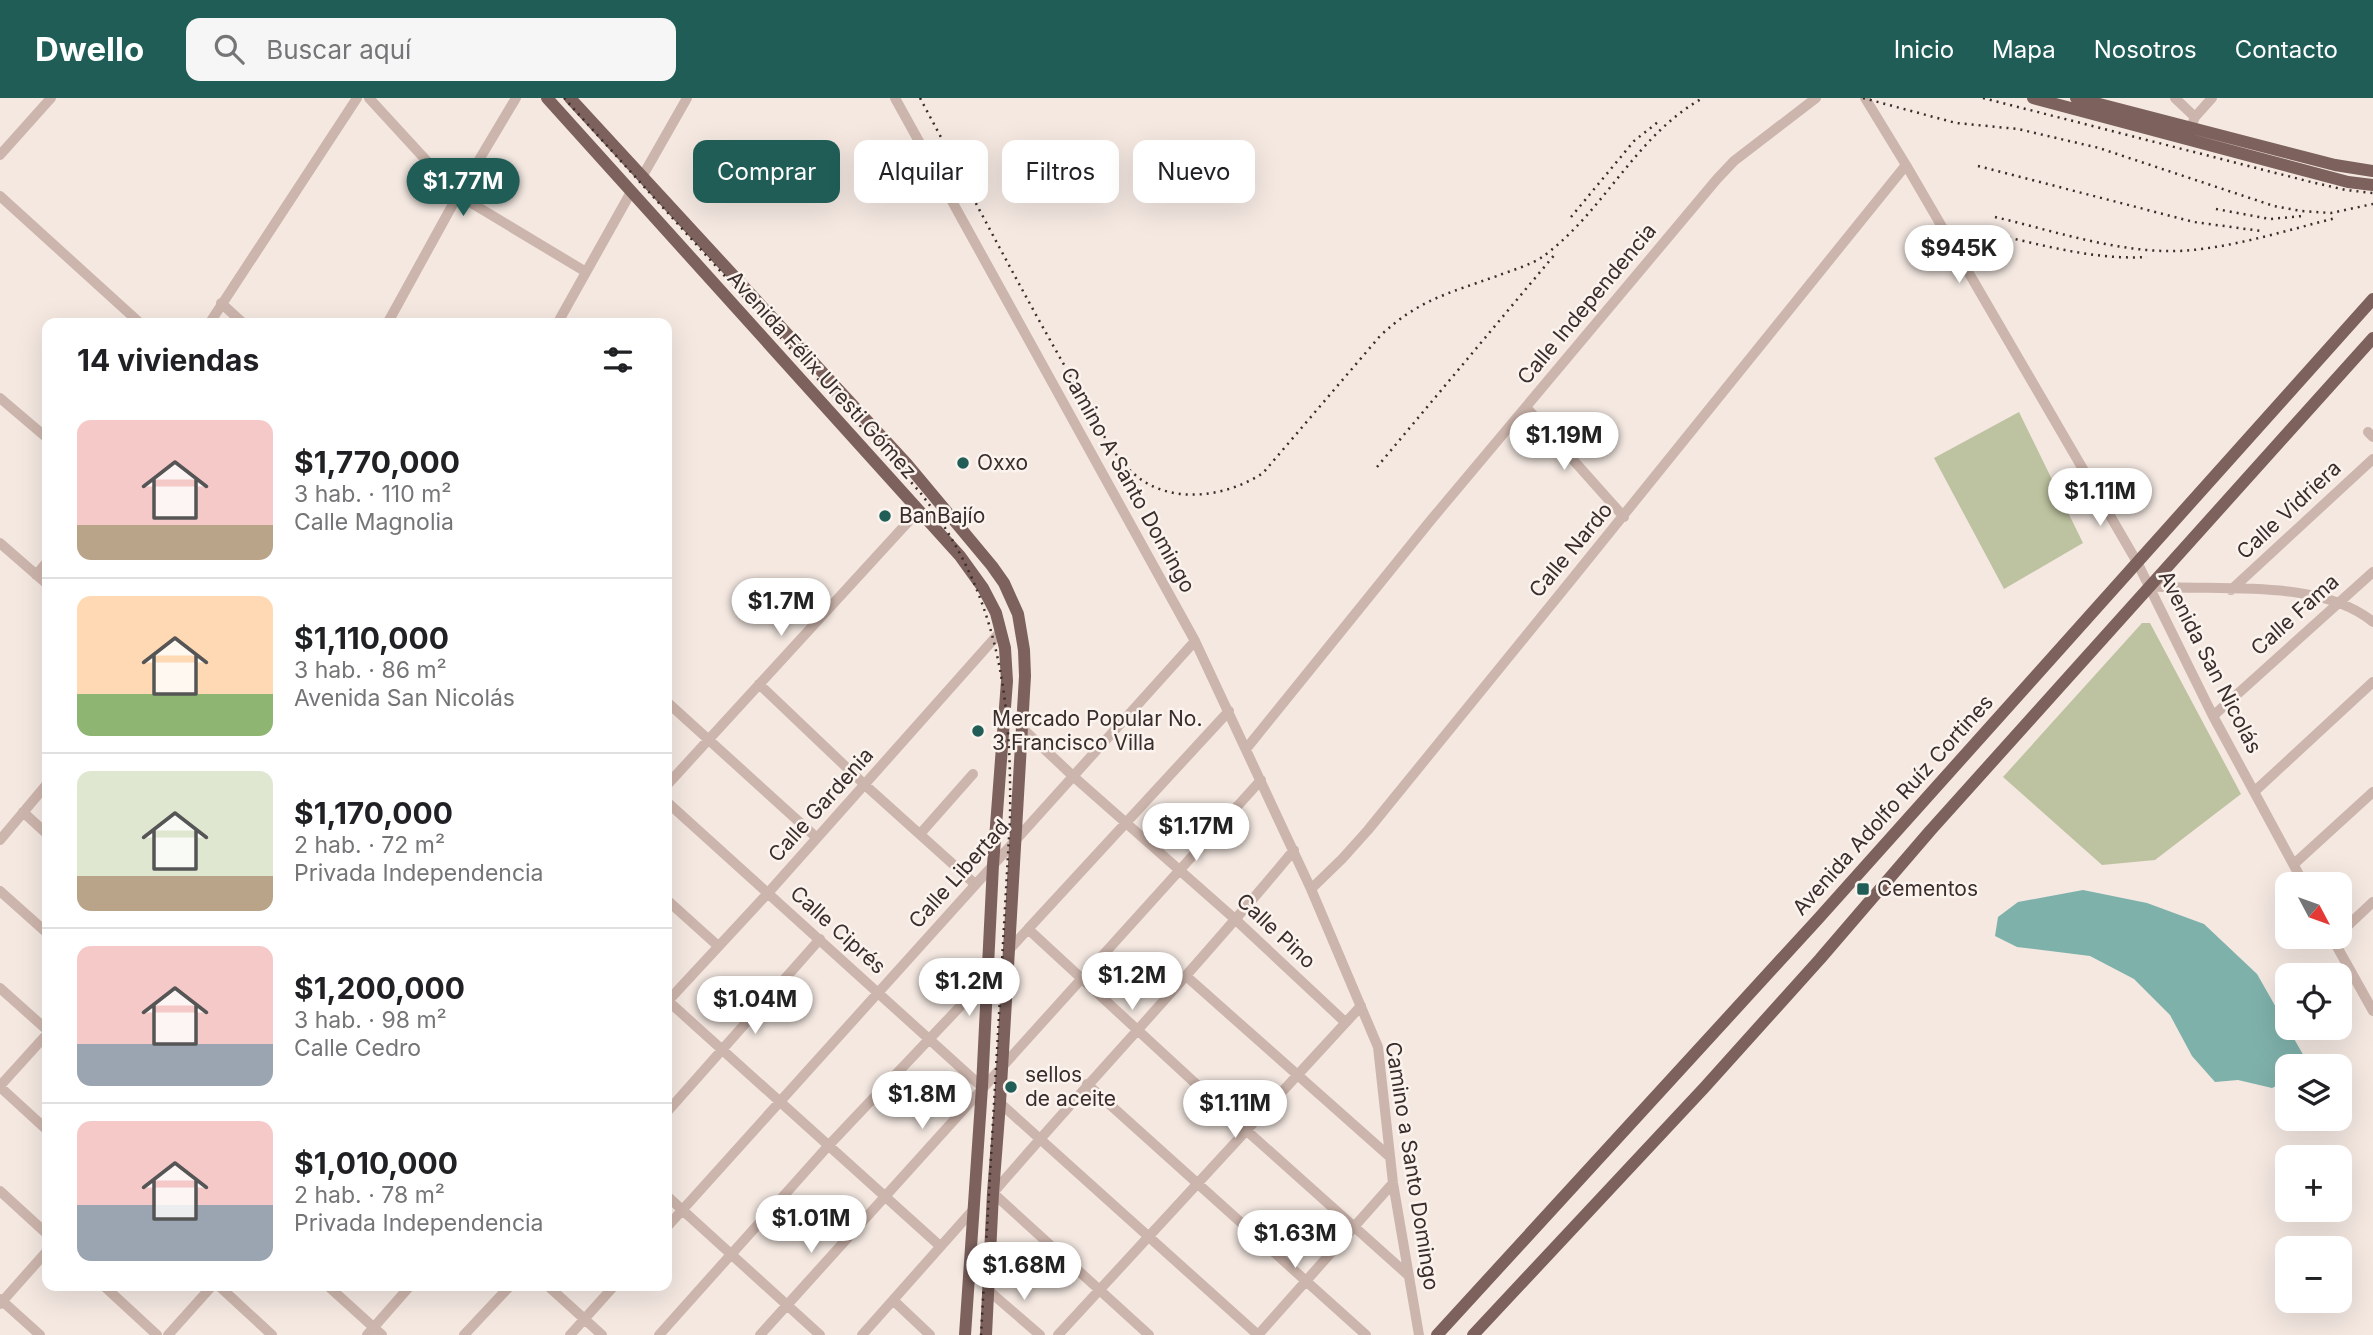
<!DOCTYPE html>
<html lang="es">
<head>
<meta charset="utf-8">
<style>
	body { margin:0; font-family:Inter,sans-serif; background:#f6f6f6; color:#202124; height:100vh; display:flex; flex-direction:column; font-size:26px; white-space:nowrap }
	* { box-sizing:border-box; margin:0 }
	p { font-size:23px; color:#757577 }
	.icon { flex:none; width:38px; height:38px; fill:none; stroke:currentColor; stroke-width:2; stroke-linecap:round; stroke-linejoin:round }
	.map { position:relative; flex:1; overflow:hidden }
	.panel { position:absolute; left:42px; top:220px; width:630px; height:973px; display:flex; flex-direction:column; background:#fff; border-radius:14px; box-shadow:0 7px 28px #0002 }
	.panel>* { flex:none }
	.banner { position:absolute; left:693px; top:42px; width:665px; height:63px; display:flex; gap:14px }
	.needle { width:46px; rotate:131deg }
	.controls { position:absolute; left:2275px; top:774px; display:grid; gap:14px }
	.controls a { display:grid; place-items:center; width:77px; height:77px; border-radius:14px; background:#fff; box-shadow:0 7px 28px #0002; font-size:35px }
	.price { position:absolute; translate:-50% -60px; padding:0 16px; border-radius:24px; background:#fff; color:#222; font-size:23px; line-height:46px; filter:drop-shadow(0 2px 4px #0008) }
	.price::after { content:''; position:absolute; left:50%; top:42px; width:21px; height:16px; margin-left:-10px; background:inherit; clip-path:polygon(0 0,100% 0,50% 100%) }
	.price.on { background:#205d57; color:#fff }
	ul { padding:0; list-style:none }
	li { display:flex; align-items:center; gap:21px; height:175px; padding:0 35px }
	li+li { border-top:2px solid #e0e0e0 }
	li span { display:grid; place-items:center; flex:none; width:196px; height:140px; border-radius:14px; color:#555 }
	li>.icon { margin-inline-start:auto }
	span .icon { width:84px; height:84px; fill:#fffc; stroke-width:1 }
	li b { font-size:30px }
	h2 { display:flex; justify-content:space-between; align-items:center; height:84px; padding:0 35px; font-size:30px }
	.pill { padding:0 24px; border-radius:14px; background:#fff; box-shadow:0 7px 28px #0002; font-size:24px; line-height:63px }
	.pill.on { background:#205d57; color:#fff }
	header { display:flex; align-items:center; gap:42px; box-sizing:border-box; height:98px; padding:0 35px; background:#205d57; color:#fff }
	header strong { font-size:33px }
	nav { display:flex; gap:38px; margin-inline-start:auto; font-size:24px }
	.search { width:490px; height:63px; background:#f6f6f6; display:flex; align-items:center; gap:18px; box-sizing:border-box; padding:0 24px; border-radius:14px; color:#757577; font-size:26px }
	.map>svg:first-child { display:block }
	.green { fill:#bdc3a0 }
	.water { fill:#7fb1ab }
	.lines { fill:none; stroke-linecap:round; stroke-linejoin:round }
	.minor { stroke:#ccb5ac; stroke-width:10 }
	.major { stroke:#7c615c; stroke-width:12 }
	.rail { stroke:#3a2d2b; stroke-width:2.5; stroke-dasharray:2 5; stroke-linecap:butt }
	.poi-dot { fill:#205d57; stroke:#fbf3ee; stroke-width:2.5 }
	.labels { text-anchor:middle; stroke-width:5; stroke-linejoin:round; paint-order:stroke }
	.street-label { font-size:21px; fill:#3a2d2b; stroke:#fbf3ee }
	.poi-label { font-size:21px; fill:#3a2d2b; stroke:#fbf3ee; text-anchor:start }
</style>
</head>
<body>
<header>
<strong>Dwello</strong>
<div class="search"><svg class="icon" aria-label="search" viewBox="0 0 24 24"><circle cx="10" cy="10" r="6"/><path d="M15 15l6 6"/></svg>Buscar aquí</div>
<nav><a>Inicio</a><a>Mapa</a><a>Nosotros</a><a>Contacto</a></nav>
</header>
<div class="map">
<svg width="2373" height="1237" viewBox="0 0 2373 1237">
	<rect width="100%" height="100%" fill="#f4e8e1"/>
	<path class="green" d="M2019,314L2083,445L2004,491L1934,360Z
		M2142,525H2150L2241,696L2155,762L2102,767L2003,679Z"/>
	<path class="water" d="M2083,792L2147,805L2204,826L2257,876L2309,967L2287,968V983L2272,990L2238,982L2215,984L2192,958L2170,917L2134,881L2090,858L2017,849L1995,838L1998,819L2018,804Z"/>
	<g class="lines">
		<path class="minor" d="M369,0L458,97L586,174
			M895,0L1195,543L1311,791L1378,949L1393,1085L1419,1237
			M1865,0L1906,67L2137,464L2213,618L2304,786
			M2175,0L2195,19
			M2191,29L2195,19L2212,0
			M0,57L51,0
			M642,79L687,0
			M0,98L141,226
			M221,205L244,226
			M209,226L357,0
			M387,226L458,97L516,0
			M557,226L631,94
			M0,300L47,340
			M1526,309L1624,419
			M2368,334L2373,339
			M0,445L47,486
			M36,477L47,464
			M2149,488C2215,494 2319,479 2373,524
			M2231,492L2373,361
			M759,586L865,687L975,786
			M667,604L817,740
			M2213,618L2373,474
			M1023,631L1074,679L1236,822L1345,924
			M1246,651L1431,422L1717,81L1734,63L1816,0
			M667,687L918,413
			M2255,693L2373,584
			M667,704L982,989
			M23,714L47,736
			M920,736L973,676
			M0,742L47,686
			M2294,766L2373,694
			M1311,791L1342,761L1368,732C1548,511 1728,289 1906,67
			M0,793L47,835
			M667,802L717,847
			M1028,831L1229,613
			M2340,835L2373,804
			M2331,838L2373,913
			M1009,852L1028,831L1247,1033L1408,1177
			M1186,878L1390,1059
			M0,890L47,932
			M667,902L940,1148
			M667,904L768,795L1001,533
			M1087,986L1366,1237
			M0,988L47,936
			M0,989L47,1032
			M1000,1005L1258,1237
			M667,1014L820,841
			M0,1093L47,1136
			M667,1098L820,1237
			M667,1129L1195,543
			M104,1188L157,1237
			M219,1188L272,1237
			M328,1188L382,1237
			M548,1188L602,1237
			M989,1193L1040,1237
			M0,1201L40,1237
			M893,1202L930,1237
			M0,1206L47,1153
			M168,1237L212,1188
			M367,1237L410,1188
			M464,1237L510,1188
			M570,1237L614,1188
			M659,1237L829,1047L988,879
			M760,1237L1261,682
			M862,1237L973,1112
			M1058,1237L1361,908
			M1149,1237L993,1095C1092,980 1197,870 1294,752
			M1258,1237L1393,1085"/>
		<path class="major" d="M547,0L960,458L983,490L996,515L1005,550L1007,583L993,767L982,989L965,1237
			M570,0L907,366L992,468L1004,485L1018,516L1024,552L1025,578L1000,1005L993,1095L986,1237
			M2033,0L2348,84L2373,87
			M2076,0L2335,67L2373,73
			M1437,1237L1818,821L2373,201
			M1473,1237L1704,990L1820,861L1930,733L2373,240"/>
		<path class="rail" d="M564,0L919,393C998,494 1012,596 1010,721L981,1237
			M920,0C971,95 1020,191 1074,284C1093,316 1109,357 1139,380C1175,407 1228,398 1263,375L1380,238C1418,202 1449,195 1497,178C1512,172 1532,167 1545,157C1605,112 1637,36 1703,0
			M1863,0L1956,25L2018,31L2099,50L2274,108L2301,113L2331,115L2373,106
			M1983,0L2311,84L2346,92L2373,95
			M1978,68L2194,124L2261,133
			M2216,111L2270,121L2303,118
			M1571,119L1634,43L1658,24
			M1995,119C2050,132 2106,151 2163,153C2217,155 2283,133 2336,120
			M2002,138C2050,149 2098,162 2147,159
			M1377,369L1556,155"/>
	</g>
	<g class="poi-dot">
		<circle cx="963" cy="365" r="7"/>
		<circle cx="885" cy="418" r="7"/>
		<circle cx="978" cy="633" r="7"/>
		<rect x="1856" y="784" width="14" height="14" rx="3.5"/>
		<circle cx="1011" cy="989" r="7"/>
	</g>
	<g class="labels">
		<g class="street-label">
			<text transform="translate(1587 206) rotate(-50)" y="7">Calle Independencia</text>
			<text transform="translate(822 277) rotate(48)" y="7">Avenida Félix Uresti Gómez</text>
			<text transform="translate(1128 382) rotate(61)" y="7">Camino A Santo Domingo</text>
			<text transform="translate(2289 412) rotate(-43)" y="7">Calle Vidriera</text>
			<text transform="translate(1571 452) rotate(-50)" y="7">Calle Nardo</text>
			<text transform="translate(2295 517) rotate(-42)" y="7">Calle Fama</text>
			<text transform="translate(2210 564) rotate(63)" y="7">Avenida San Nicolás</text>
			<text transform="translate(821 707) rotate(-48)" y="7">Calle Gardenia</text>
			<text transform="translate(1893 707) rotate(-48)" y="7">Avenida Adolfo Ruíz Cortines</text>
			<text transform="translate(959 776) rotate(-48)" y="7">Calle Libertad</text>
			<text transform="translate(838 832) rotate(42)" y="7">Calle Ciprés</text>
			<text transform="translate(1276 833) rotate(43)" y="7">Calle Pino</text>
			<text transform="translate(1412 1068) rotate(81)" y="7">Camino a Santo Domingo</text>
		</g>
		<g class="poi-label">
			<text x="977" y="372">Oxxo</text>
			<text x="899" y="425">BanBajío</text>
			<text x="992" y="628">Mercado Popular No.<tspan x="992" dy="24">3 Francisco Villa</tspan></text>
			<text x="1877" y="798">Cementos</text>
			<text x="1025" y="984">sellos<tspan x="1025" dy="24">de aceite</tspan></text>
		</g>
	</g>
</svg>
<div class="controls">
<a><svg class="needle" viewBox="-14 -14 28 28"><path d="M0-13l5 13h-10z" fill="#e53935"/><path d="M0 13l5-13h-10z" fill="#757577"/></svg></a>
<a><svg class="icon" aria-label="locate" viewBox="0 0 24 24"><circle cx="12" cy="12" r="6"/><path d="M12 2v4M12 18v4M2 12h4M18 12h4"/></svg></a>
<a><svg class="icon" aria-label="layers" viewBox="0 0 24 24"><path d="M12 4l9 5-9 5-9-5zM3 14l9 5 9-5"/></svg></a>
<a>+</a>
<a>−</a>
</div>
<b class="price on" style="left:463px;top:120px">$1.77M</b>
<b class="price" style="left:1959px;top:187px">$945K</b>
<b class="price" style="left:1564px;top:374px">$1.19M</b>
<b class="price" style="left:2100px;top:430px">$1.11M</b>
<b class="price" style="left:781px;top:540px">$1.7M</b>
<b class="price" style="left:1196px;top:765px">$1.17M</b>
<b class="price" style="left:1132px;top:914px">$1.2M</b>
<b class="price" style="left:969px;top:920px">$1.2M</b>
<b class="price" style="left:755px;top:938px">$1.04M</b>
<b class="price" style="left:922px;top:1033px">$1.8M</b>
<b class="price" style="left:1235px;top:1042px">$1.11M</b>
<b class="price" style="left:811px;top:1157px">$1.01M</b>
<b class="price" style="left:1295px;top:1172px">$1.63M</b>
<b class="price" style="left:1024px;top:1204px">$1.68M</b>
<div class="banner">
<a class="pill on">Comprar</a>
<a class="pill">Alquilar</a>
<a class="pill">Filtros</a>
<a class="pill">Nuevo</a>
</div>
<section class="panel">
<h2>14 viviendas<svg class="icon" aria-label="filters" viewBox="0 0 24 24"><path d="M4 7h16M4 17h16"/><circle cx="9" cy="7" r="2"/><circle cx="15" cy="17" r="2"/></svg></h2>
<ul>
<li><span style="background:linear-gradient(#f6c9c9 75%,#b9a48a 0)"><svg class="icon" aria-label="home" viewBox="0 0 24 24"><path d="M3 11l9-7 9 7M6 9v11h12V9"/></svg></span><div><b>$1,770,000</b><p>3 hab. · 110 m²</p><p>Calle Magnolia</p></div></li>
<li><span style="background:linear-gradient(#ffd9b3 70%,#8fb573 0)"><svg class="icon" aria-label="home" viewBox="0 0 24 24"><path d="M3 11l9-7 9 7M6 9v11h12V9"/></svg></span><div><b>$1,110,000</b><p>3 hab. · 86 m²</p><p>Avenida San Nicolás</p></div></li>
<li><span style="background:linear-gradient(#dfe7d0 75%,#b9a48a 0)"><svg class="icon" aria-label="home" viewBox="0 0 24 24"><path d="M3 11l9-7 9 7M6 9v11h12V9"/></svg></span><div><b>$1,170,000</b><p>2 hab. · 72 m²</p><p>Privada Independencia</p></div></li>
<li><span style="background:linear-gradient(#f6c9c9 70%,#9aa5b1 0)"><svg class="icon" aria-label="home" viewBox="0 0 24 24"><path d="M3 11l9-7 9 7M6 9v11h12V9"/></svg></span><div><b>$1,200,000</b><p>3 hab. · 98 m²</p><p>Calle Cedro</p></div></li>
<li><span style="background:linear-gradient(#f6c9c9 60%,#9aa5b1 0)"><svg class="icon" aria-label="home" viewBox="0 0 24 24"><path d="M3 11l9-7 9 7M6 9v11h12V9"/></svg></span><div><b>$1,010,000</b><p>2 hab. · 78 m²</p><p>Privada Independencia</p></div></li>
</ul>
</section>
</div>
</body>
</html>
